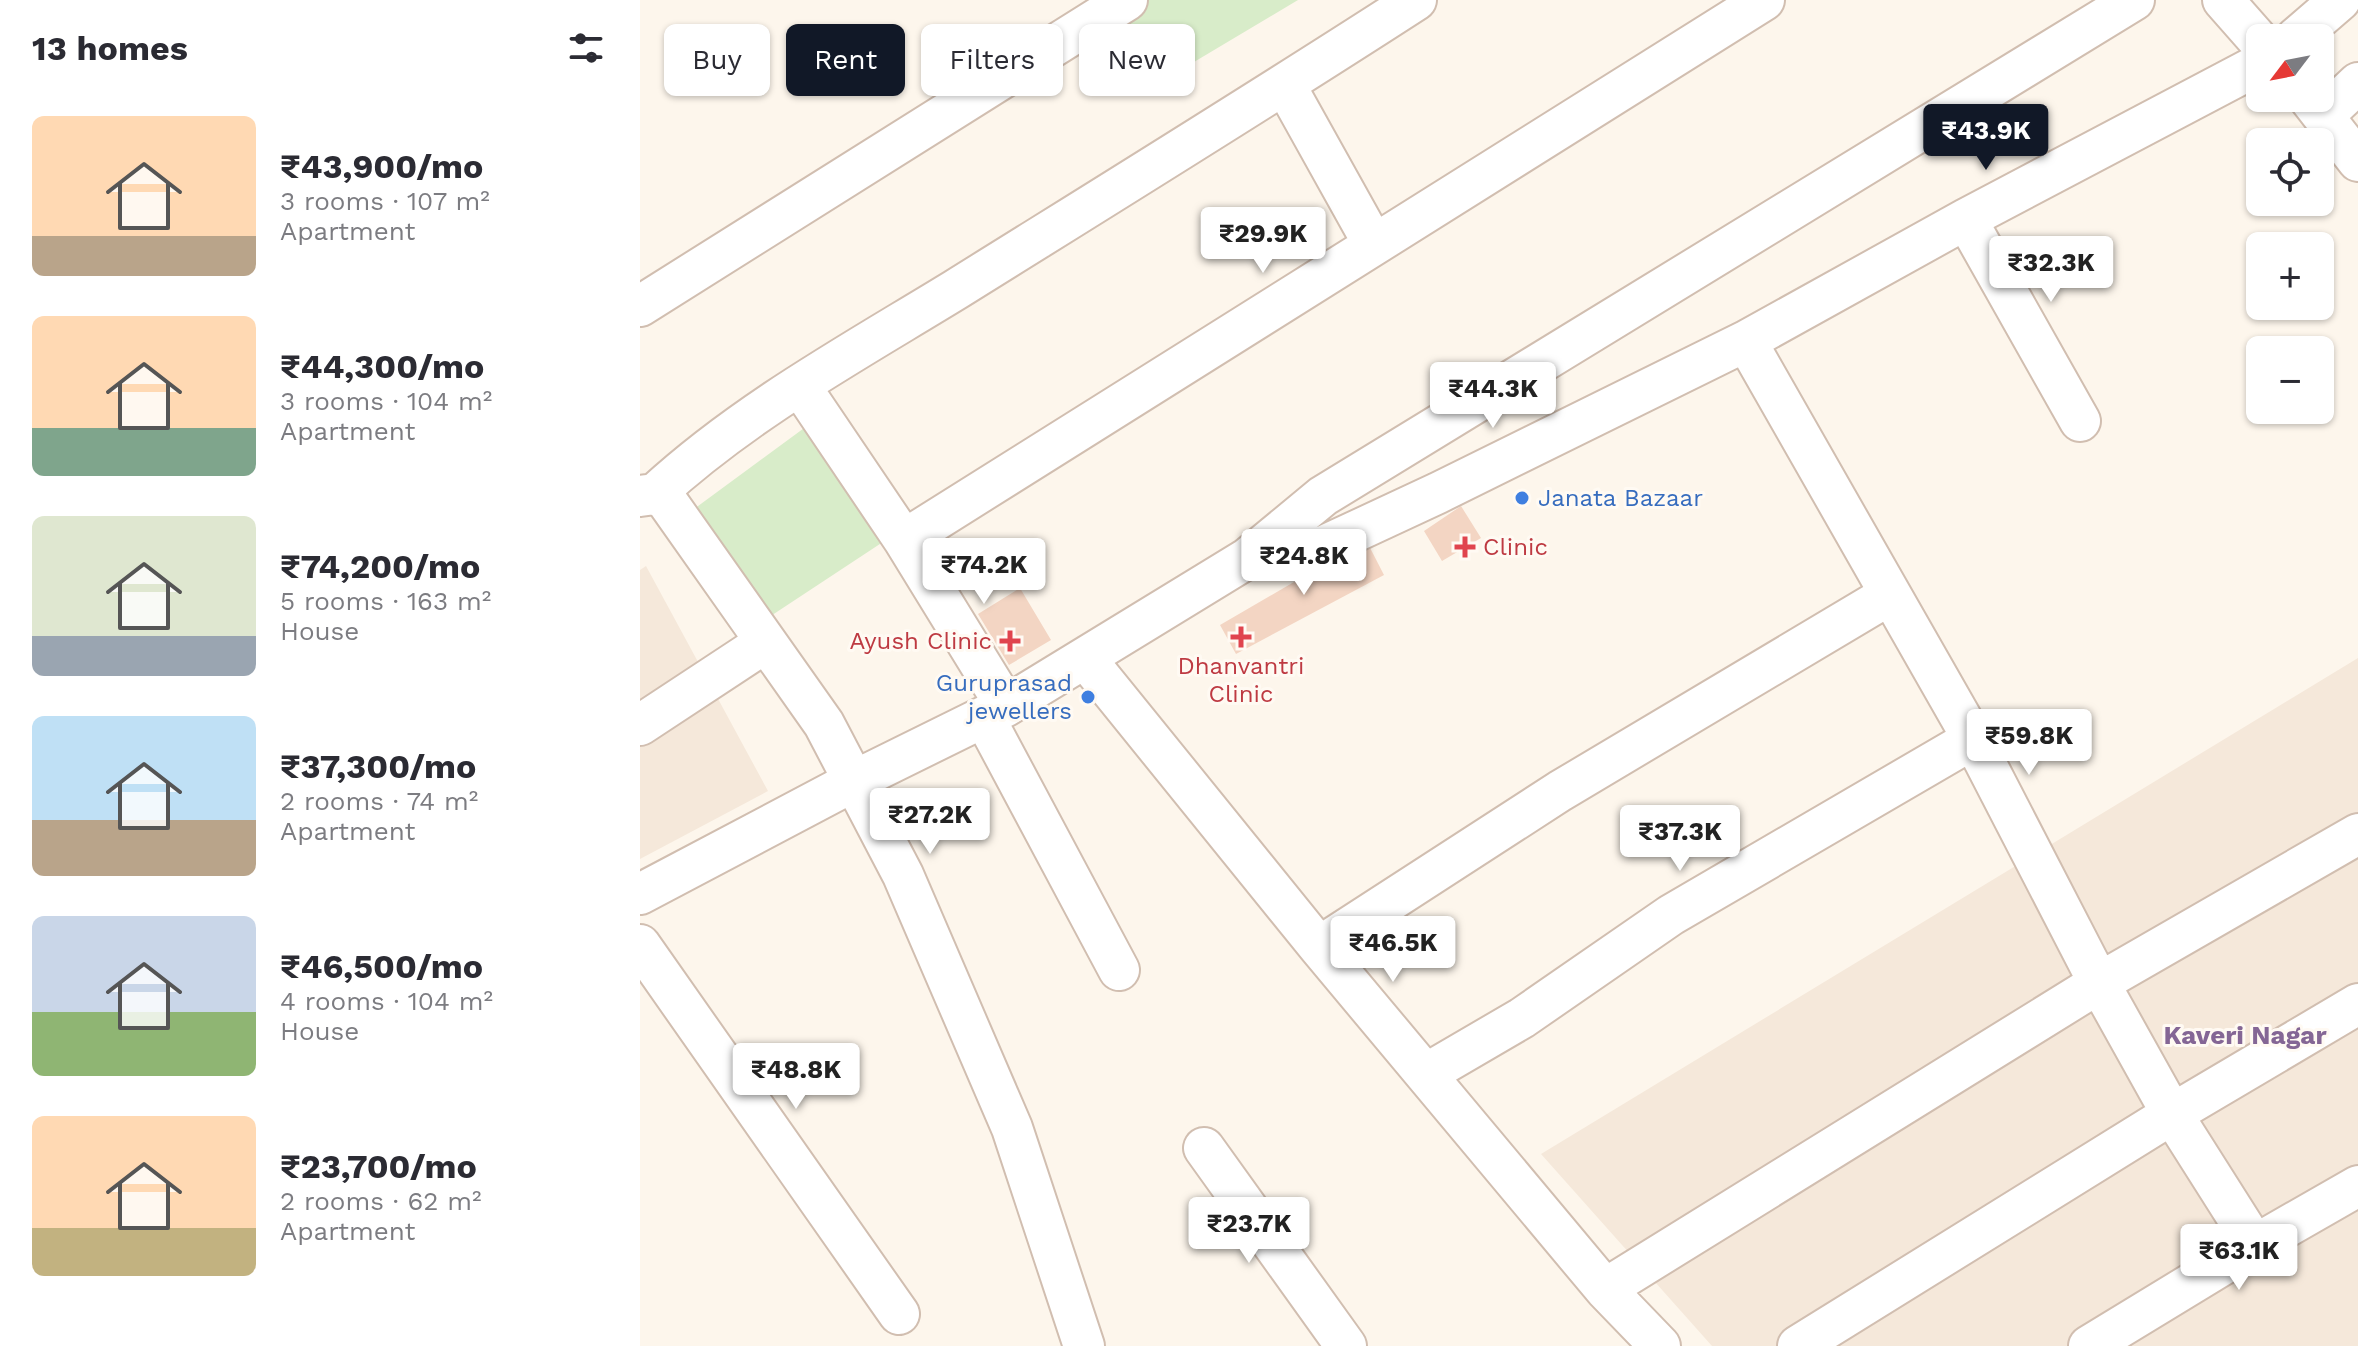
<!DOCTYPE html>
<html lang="en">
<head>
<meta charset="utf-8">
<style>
	body { margin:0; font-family:"Work Sans",sans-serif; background:#f7f7f7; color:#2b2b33; height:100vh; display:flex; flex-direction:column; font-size:30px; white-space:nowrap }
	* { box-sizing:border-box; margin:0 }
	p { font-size:26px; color:#7c7c81 }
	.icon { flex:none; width:44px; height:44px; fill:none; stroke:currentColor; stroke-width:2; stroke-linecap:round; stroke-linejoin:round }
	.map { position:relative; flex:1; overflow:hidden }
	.sheet { display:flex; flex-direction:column; background:#fff; width:640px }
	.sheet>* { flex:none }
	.hud { position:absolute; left:24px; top:24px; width:760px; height:72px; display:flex; gap:16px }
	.needle { width:52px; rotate:238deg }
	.fabs { position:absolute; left:1606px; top:24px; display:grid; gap:16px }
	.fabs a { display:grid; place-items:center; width:88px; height:88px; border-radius:12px; background:#fff; box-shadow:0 2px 6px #0004; font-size:40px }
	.price { position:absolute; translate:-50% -68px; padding:0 18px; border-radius:8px; background:#fff; color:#222; font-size:26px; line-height:52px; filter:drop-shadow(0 2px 4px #0008) }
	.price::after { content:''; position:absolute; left:50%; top:48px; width:24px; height:18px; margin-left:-12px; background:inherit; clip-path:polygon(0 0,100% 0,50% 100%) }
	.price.selected { background:#111827; color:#fff }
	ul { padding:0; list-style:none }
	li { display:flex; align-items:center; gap:24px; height:200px; padding:0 32px }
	li span { display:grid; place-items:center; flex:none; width:224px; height:160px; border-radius:12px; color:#555 }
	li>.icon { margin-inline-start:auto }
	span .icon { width:96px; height:96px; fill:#fffc; stroke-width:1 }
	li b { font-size:34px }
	h2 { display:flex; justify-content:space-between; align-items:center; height:96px; padding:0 32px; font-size:34px }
	.pill { padding:0 28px; border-radius:12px; background:#fff; box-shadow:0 2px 6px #0004; font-size:28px; line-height:72px }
	.pill.selected { background:#111827; color:#fff }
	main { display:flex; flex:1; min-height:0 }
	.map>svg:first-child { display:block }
	.residential { fill:#f5e8da }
	.green { fill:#d8ecc9 }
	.building { fill:#f3d5c3 }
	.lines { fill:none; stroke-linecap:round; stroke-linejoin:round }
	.minor-casing { stroke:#d1beb0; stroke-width:44 }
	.minor { stroke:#fff; stroke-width:40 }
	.shop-dot { fill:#3f7fe0; stroke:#fffaf3; stroke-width:3 }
	.health-dot { fill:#e0444e; stroke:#fffaf3; stroke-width:3 }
	.labels { text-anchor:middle; stroke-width:6; stroke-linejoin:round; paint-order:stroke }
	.shop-label { font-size:24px; fill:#366cbe; stroke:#fffaf3; text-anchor:start }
	.health-label { font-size:24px; fill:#be3a42; stroke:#fffaf3; text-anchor:start }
	.neighbourhood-label { font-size:26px; font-weight:bold; fill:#846695; stroke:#fffaf3 }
</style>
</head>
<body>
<main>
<section class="sheet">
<h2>13 homes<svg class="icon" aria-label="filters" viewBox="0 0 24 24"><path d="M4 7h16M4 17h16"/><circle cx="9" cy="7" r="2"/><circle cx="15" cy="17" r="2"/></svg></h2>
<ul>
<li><span style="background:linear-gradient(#ffd9b3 75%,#b9a48a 0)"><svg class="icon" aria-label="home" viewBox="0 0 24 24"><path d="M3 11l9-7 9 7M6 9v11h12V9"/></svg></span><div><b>₹43,900/mo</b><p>3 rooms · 107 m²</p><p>Apartment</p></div></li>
<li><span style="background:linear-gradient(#ffd9b3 70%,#7fa58c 0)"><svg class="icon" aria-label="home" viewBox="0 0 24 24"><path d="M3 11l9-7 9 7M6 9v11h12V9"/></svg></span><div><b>₹44,300/mo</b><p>3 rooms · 104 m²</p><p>Apartment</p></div></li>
<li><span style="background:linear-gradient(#dfe7d0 75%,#9aa5b1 0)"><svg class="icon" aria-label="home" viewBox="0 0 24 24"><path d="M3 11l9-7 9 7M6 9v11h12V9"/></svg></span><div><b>₹74,200/mo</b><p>5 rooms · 163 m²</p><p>House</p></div></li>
<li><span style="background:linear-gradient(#bfe0f5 65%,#b9a48a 0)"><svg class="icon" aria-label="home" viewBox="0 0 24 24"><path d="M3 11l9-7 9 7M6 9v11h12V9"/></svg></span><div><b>₹37,300/mo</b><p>2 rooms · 74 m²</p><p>Apartment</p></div></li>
<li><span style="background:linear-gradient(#c9d6e8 60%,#8fb573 0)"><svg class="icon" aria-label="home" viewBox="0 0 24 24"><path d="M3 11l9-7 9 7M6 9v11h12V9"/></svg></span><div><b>₹46,500/mo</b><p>4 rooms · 104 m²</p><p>House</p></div></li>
<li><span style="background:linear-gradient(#ffd9b3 70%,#c2b280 0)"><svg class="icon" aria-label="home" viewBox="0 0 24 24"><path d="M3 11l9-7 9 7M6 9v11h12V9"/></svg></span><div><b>₹23,700/mo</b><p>2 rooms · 62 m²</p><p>Apartment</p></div></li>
</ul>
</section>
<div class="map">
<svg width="1718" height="1346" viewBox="0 0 1718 1346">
	<rect width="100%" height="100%" fill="#fdf6ec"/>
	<path class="residential" d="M6,566L128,791L0,859V570Z
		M1718,658V1346H1072L901,1154Z"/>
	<path class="green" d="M498,0H658L502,93L454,26Z
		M171,423L249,538L114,627L54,509Z"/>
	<path class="building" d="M821,506L841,538L802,561L784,531Z
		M726,540L744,575L596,654L580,625Z
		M380,588L411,640L369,665L338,614Z"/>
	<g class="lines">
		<defs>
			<path id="minor" d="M1583,0L1620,42
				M1656,38L1700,0
				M645,85L733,243
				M1669,98L1718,161
				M1684,115L1718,83
				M1326,219L1440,421
				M0,306L487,0
				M1106,341L1333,739L1459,983L1532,1114L1615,1245
				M160,386L264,540L1124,0
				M15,494C104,412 212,353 315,290C469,194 623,99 776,0
				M0,496L15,494L26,500L184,724L263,875L372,1128L444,1346
				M264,540L366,706
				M608,558H643L669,553L798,493L1106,341L1326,219L1620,64
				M445,658L679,947L965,1289L1020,1346
				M344,717L479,970
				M0,725L126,642
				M0,894L214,781L366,706L608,558L683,496L1494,0
				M0,945L259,1314
				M679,947L920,791L1249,595
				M786,1074L882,1018L1031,915L1333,739
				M564,1148L706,1346
				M965,1289L1459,983L1718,834
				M1158,1346L1532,1114L1718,1004
				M1449,1346L1615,1245L1718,1186"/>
		</defs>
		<use href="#minor" class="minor-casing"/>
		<use href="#minor" class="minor"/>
	</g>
	<g class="shop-dot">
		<circle cx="882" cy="498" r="8"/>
		<circle cx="448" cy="697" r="8"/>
	</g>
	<g class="health-dot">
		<path d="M821 535h8v8h8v8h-8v8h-8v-8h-8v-8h8z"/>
		<path d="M597 625h8v8h8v8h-8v8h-8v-8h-8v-8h8z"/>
		<path d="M366 629h8v8h8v8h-8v8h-8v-8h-8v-8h8z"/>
	</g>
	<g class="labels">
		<g class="shop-label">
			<text x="898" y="506">Janata Bazaar</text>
			<text x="432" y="691" text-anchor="end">Guruprasad<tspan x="432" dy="28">jewellers</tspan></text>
		</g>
		<g class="health-label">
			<text x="843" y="555">Clinic</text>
			<text x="352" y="649" text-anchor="end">Ayush Clinic</text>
			<text x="601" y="674" text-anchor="middle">Dhanvantri<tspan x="601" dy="28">Clinic</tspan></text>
		</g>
		<g class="neighbourhood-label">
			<text x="1605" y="1044">Kaveri Nagar</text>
		</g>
	</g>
</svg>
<div class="fabs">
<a><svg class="needle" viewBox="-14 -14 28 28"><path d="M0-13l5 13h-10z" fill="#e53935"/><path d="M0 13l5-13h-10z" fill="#7c7c81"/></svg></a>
<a><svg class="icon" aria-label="locate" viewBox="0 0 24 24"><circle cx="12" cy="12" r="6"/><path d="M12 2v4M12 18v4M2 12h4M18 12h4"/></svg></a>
<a>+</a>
<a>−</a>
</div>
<b class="price selected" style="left:1346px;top:172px">₹43.9K</b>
<b class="price" style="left:623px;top:275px">₹29.9K</b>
<b class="price" style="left:1411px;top:304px">₹32.3K</b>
<b class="price" style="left:853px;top:430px">₹44.3K</b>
<b class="price" style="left:664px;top:597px">₹24.8K</b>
<b class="price" style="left:344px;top:606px">₹74.2K</b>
<b class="price" style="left:1389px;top:777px">₹59.8K</b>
<b class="price" style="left:290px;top:856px">₹27.2K</b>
<b class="price" style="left:1040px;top:873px">₹37.3K</b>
<b class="price" style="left:753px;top:984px">₹46.5K</b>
<b class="price" style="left:156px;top:1111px">₹48.8K</b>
<b class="price" style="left:609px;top:1265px">₹23.7K</b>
<b class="price" style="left:1599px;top:1292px">₹63.1K</b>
<div class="hud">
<a class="pill">Buy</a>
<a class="pill selected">Rent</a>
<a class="pill">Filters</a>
<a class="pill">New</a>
</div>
</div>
</main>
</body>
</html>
